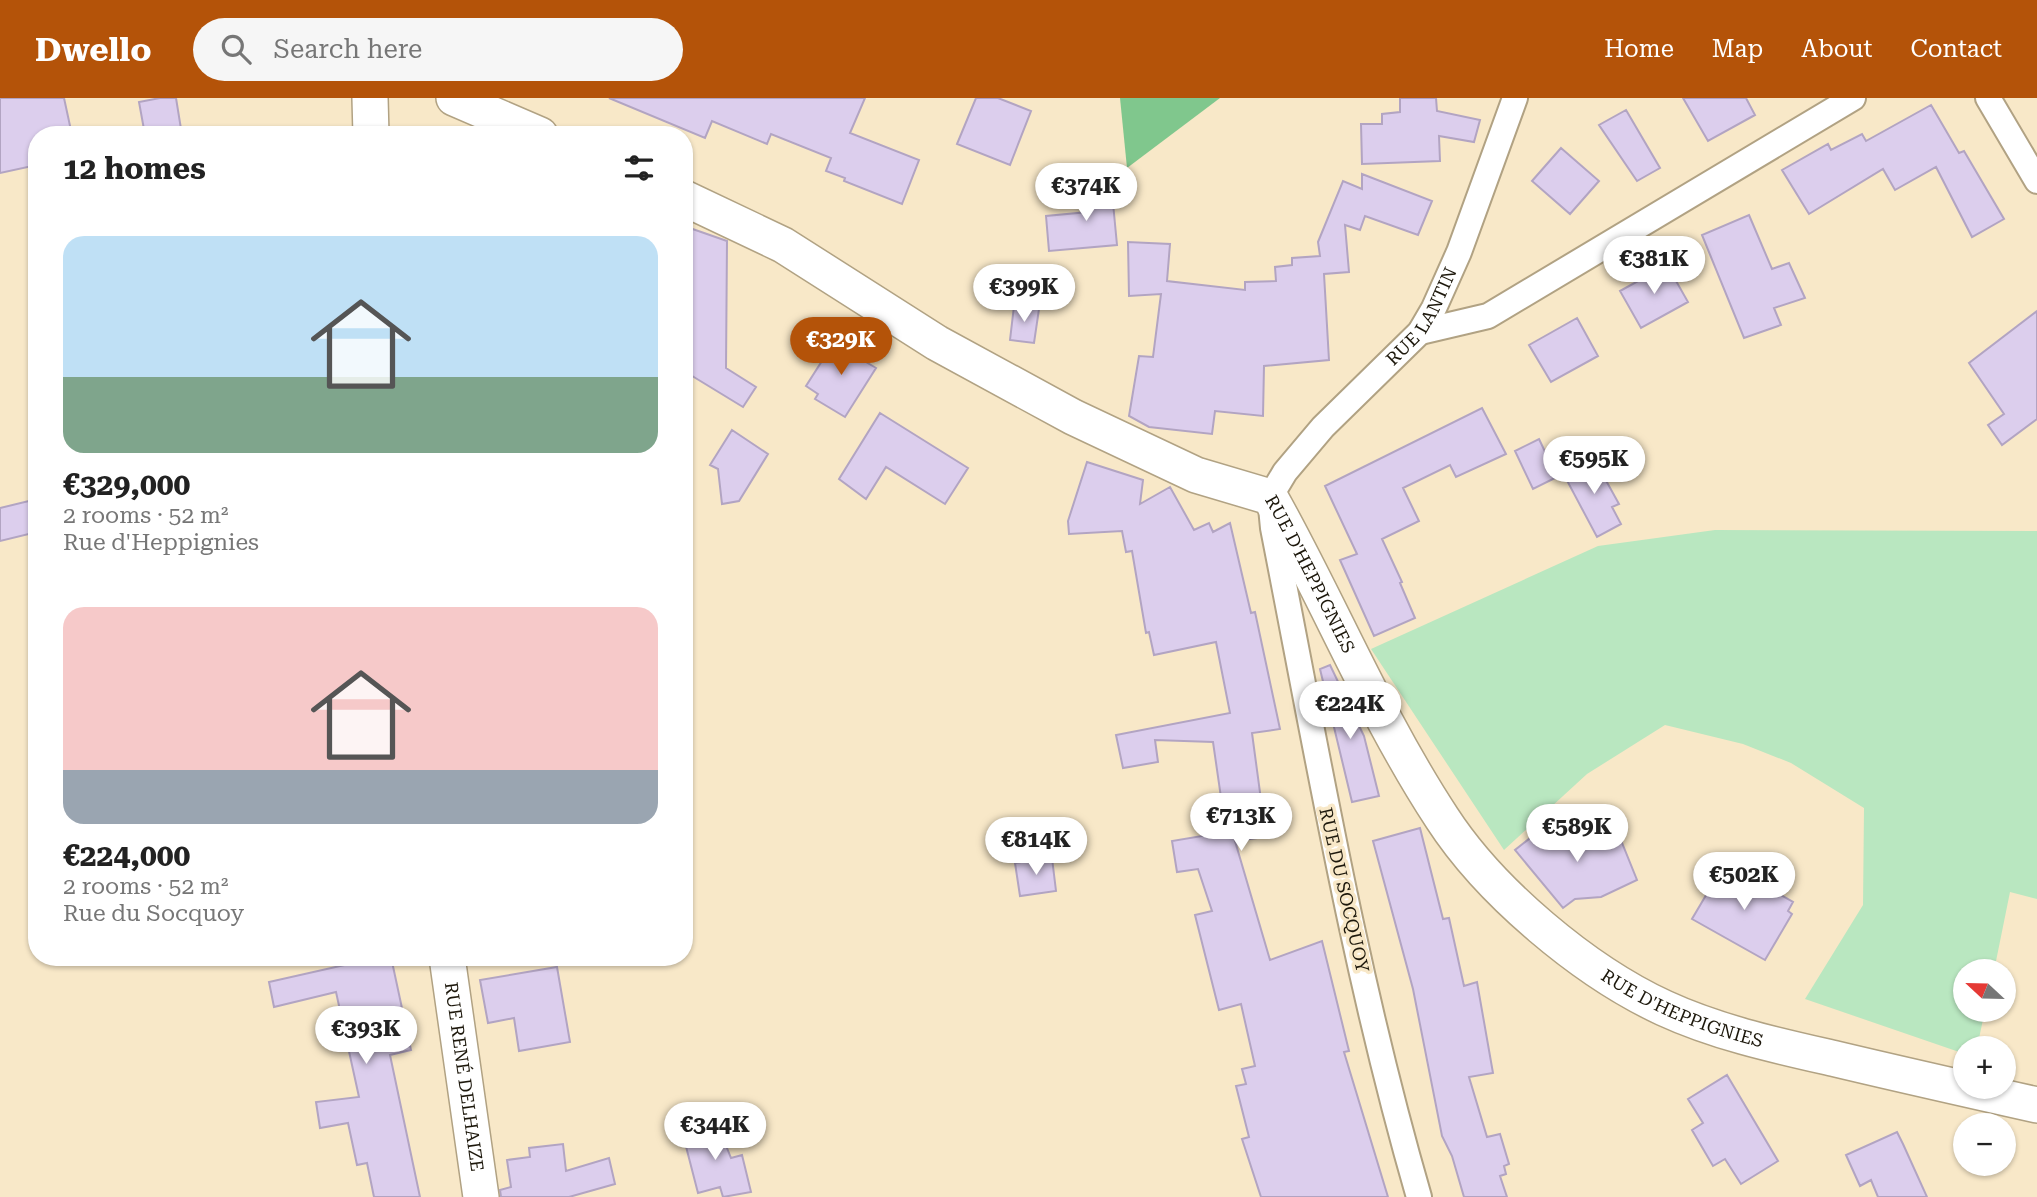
<!DOCTYPE html>
<html lang="en">
<head>
<meta charset="utf-8">
<style>
	body { margin:0; font-family:"Roboto Serif",serif; background:#f6f6f6; color:#222; height:100vh; display:flex; flex-direction:column; font-size:26px; white-space:nowrap }
	* { box-sizing:border-box; margin:0 }
	p { font-size:23px; color:#767676 }
	.icon { flex:none; width:38px; height:38px; fill:none; stroke:currentColor; stroke-width:2; stroke-linecap:round; stroke-linejoin:round }
	.map { position:relative; flex:1; overflow:hidden }
	.details { position:absolute; left:28px; top:28px; width:665px; height:840px; display:flex; flex-direction:column; background:#fff; border-radius:28px; box-shadow:0 2px 5px #0004 }
	.details>* { flex:none }
	.needle { width:46px; rotate:292deg }
	.controls { position:absolute; left:1953px; top:861px; display:grid; gap:14px }
	.controls a { display:grid; place-items:center; width:63px; height:63px; border-radius:50%; background:#fff; box-shadow:0 2px 5px #0004; font-size:35px }
	.price { position:absolute; translate:-50% -60px; padding:0 16px; border-radius:24px; background:#fff; color:#222; font-size:23px; line-height:46px; filter:drop-shadow(0 2px 4px #0008) }
	.price::after { content:''; position:absolute; left:50%; top:42px; width:21px; height:16px; margin-left:-10px; background:inherit; clip-path:polygon(0 0,100% 0,50% 100%) }
	.price.active { background:#b45309; color:#fff }
	ul { padding:0; list-style:none }
	li { display:grid; align-content:center; gap:14px; height:371px; padding:0 35px }
	li span { display:grid; place-items:center; height:217px; border-radius:21px; color:#555 }
	li>.icon { margin-inline-start:auto }
	span .icon { width:126px; height:126px; fill:#fffc; stroke-width:1 }
	li b { font-size:30px }
	h2 { display:flex; justify-content:space-between; align-items:center; height:84px; padding:0 35px; font-size:30px }
	header { display:flex; align-items:center; gap:42px; box-sizing:border-box; height:98px; padding:0 35px; background:#b45309; color:#fff }
	header strong { font-size:33px }
	nav { display:flex; gap:38px; margin-inline-start:auto; font-size:24px }
	.search { width:490px; height:63px; background:#f6f6f6; display:flex; align-items:center; gap:18px; box-sizing:border-box; padding:0 24px; border-radius:38px; color:#767676; font-size:26px }
	.map>svg:first-child { display:block }
	.green { fill:#b9e7c0 }
	.forest { fill:#80c78d }
	.building { fill:#dcceed; stroke:#b2a4c2; stroke-width:2 }
	.lines { fill:none; stroke-linecap:round; stroke-linejoin:round }
	.street-casing { stroke:#b1a283; stroke-width:28 }
	.secondary-casing { stroke:#b1a283; stroke-width:38 }
	.street { stroke:#fff; stroke-width:24 }
	.secondary { stroke:#fff; stroke-width:35 }
	.labels { text-anchor:middle; stroke-width:7; stroke-linejoin:round; paint-order:stroke }
	.street-label { font-size:18px; fill:#1d180c; stroke:#f8e8c8 }
</style>
</head>
<body>
<header>
<strong>Dwello</strong>
<div class="search"><svg class="icon" aria-label="search" viewBox="0 0 24 24"><circle cx="10" cy="10" r="6"/><path d="M15 15l6 6"/></svg>Search here</div>
<nav><a>Home</a><a>Map</a><a>About</a><a>Contact</a></nav>
</header>
<div class="map">
<svg width="2037" height="1099" viewBox="0 0 2037 1099">
	<rect width="100%" height="100%" fill="#f8e8c8"/>
	<path class="green" d="M1715,432L2037,433V801L2010,794L1994,873H1965V912H1985L1977,950H1965V956L1805,901L1863,807L1864,710L1791,665L1743,646L1665,627L1587,676L1504,752L1371,551L1598,448Z"/>
	<path class="forest" d="M1120,0H1220L1127,70Z"/>
	<path class="building" d="M0,0H64L72,37H37V67L0,75Z
		M160,0H176L182,37H145L139,4Z
		M609,0H865L850,35L919,62L902,106L844,83L845,80L826,73L831,60L771,36L767,46L712,23L705,40Z
		M976,0H998L1031,13L1010,67L957,46Z
		M1400,0H1436L1437,13L1480,22L1474,44L1439,38L1440,63L1362,66L1361,26H1382V16L1400,14Z
		M1683,0H1746L1755,17L1708,43Z
		M1931,7L1959,55L1964,53L2004,121L1972,139L1936,69L1895,92L1883,71L1809,116L1782,72L1828,46L1831,52L1862,36L1866,43Z
		M1626,12L1660,70L1637,83L1599,27Z
		M1561,50L1599,83L1570,116L1532,83Z
		M1362,76L1432,103L1418,137L1365,118L1360,132L1345,127L1349,174L1324,176L1329,262L1264,268L1263,318L1215,313L1212,336L1149,329L1129,318L1139,258L1153,259L1161,196L1129,198L1128,144L1170,146L1167,183L1245,192V184L1276,183L1275,169L1292,167V160L1320,158L1318,144L1343,83L1362,91Z
		M1111,84L1117,147L1049,153L1046,118L1088,114L1083,88Z
		M1749,117L1772,171L1789,165L1805,200L1774,210L1781,227L1744,240L1702,137Z
		M684,128L727,143L726,270L756,289L743,309L684,273Z
		M1667,167L1688,204L1641,230L1620,193Z
		M1014,208L1039,211L1034,245L1010,242Z
		M2037,213V321L2002,347L1988,327L2004,316L1969,265Z
		M1577,220L1598,258L1551,284L1529,247Z
		M838,238L865,255L861,261L876,270L845,319L815,301L818,296L806,288Z
		M1482,310L1506,356L1456,379L1450,367L1403,390L1419,423L1382,441L1402,484L1400,485L1415,520L1374,538L1340,462L1357,456L1325,388Z
		M880,315L968,370L945,406L886,369L866,401L839,381Z
		M732,332L768,356L739,403L722,406L718,371L710,367Z
		M1539,341L1557,379L1533,391L1515,353Z
		M1593,359L1619,406L1612,409L1621,426L1597,439L1563,375Z
		M1087,364L1143,382L1140,406L1170,389L1194,432L1209,425L1213,434L1230,425L1251,515L1255,514L1280,631L1252,635L1266,739L1235,743L1270,862L1322,843L1349,953L1344,954L1388,1099H1261L1242,1041L1249,1039L1236,988L1246,986L1242,971L1255,968L1241,906L1219,912L1195,817L1212,813L1198,771L1177,774L1172,743L1226,734L1213,644L1155,642L1158,664L1123,670L1116,637L1230,615L1216,544L1154,557L1149,534L1146,535L1132,453L1126,454L1122,433L1069,436L1068,423Z
		M37,401V434L0,443V410Z
		M1330,567L1364,638L1379,698L1352,704L1320,571Z
		M1553,722L1579,752L1616,730L1637,782L1601,799L1575,801L1563,810L1515,752Z
		M1420,730L1443,821L1449,820L1464,888L1477,884L1493,975L1469,979L1487,1039L1500,1036L1509,1066L1504,1068L1506,1076L1500,1078L1507,1099H1464L1452,1058L1442,1038L1413,891L1373,743Z
		M1052,760L1056,793L1020,798L1015,765Z
		M1725,765L1793,804L1788,813L1792,816L1765,862L1692,821Z
		M347,859H391L411,952L390,957L420,1099H374L367,1065L357,1067L348,1025L320,1030L316,1004L359,999L336,894L274,909L269,884L349,866Z
		M557,869L570,944L519,953L514,920L488,925L480,882Z
		M1727,977L1778,1063L1741,1086L1725,1061L1713,1068L1692,1032L1703,1025L1688,1001Z
		M717,1025L731,1060L742,1057L751,1094L723,1099L720,1089L698,1095L682,1033Z
		M1897,1034L1903,1046L1927,1099H1878L1871,1082L1860,1088L1846,1057Z
		M563,1046L566,1073L609,1060L615,1086L569,1099H501L500,1092L511,1089L507,1062L530,1059L529,1050Z"/>
	<g class="lines">
		<defs>
			<g id="street">
				<path d="M1988,0L2037,83"/>
				<path d="M1420,234L1488,218L1853,0"/>
				<path id="s1" d="M1419,1099C1355,879 1317,654 1273,430L1270,399L1285,374L1323,329L1420,234L1434,210L1459,154L1515,0"/>
			</g>
			<g id="secondary">
				<path d="M370,0L371,37"/>
				<path d="M454,0L540,37"/>
				<path id="s2" d="M684,100L783,147L937,245L1073,319L1196,377L1270,399C1329,504 1375,618 1442,720C1490,794 1584,873 1664,910C1718,935 1779,948 1836,961C1903,977 1970,992 2037,1007"/>
				<path id="s3" d="M447,859L481,1099"/>
			</g>
		</defs>
		<use href="#street" class="street-casing"/>
		<use href="#secondary" class="secondary-casing"/>
		<use href="#street" class="street"/>
		<use href="#secondary" class="secondary"/>
	</g>
	<g class="labels">
		<g class="street-label">
			<text dy="6" stroke="none"><textPath href="#s1" startOffset="954">RUE LANTIN</textPath></text>
			<text dy="6" stroke="none"><textPath href="#s2" startOffset="747">RUE D'HEPPIGNIES</textPath></text>
			<text transform="translate(1344 792) rotate(77)" y="6">RUE DU SOCQUOY</text>
			<text dy="6" stroke="none"><textPath href="#s2" startOffset="1337">RUE D'HEPPIGNIES</textPath></text>
			<text dy="6" stroke="none"><textPath href="#s3" startOffset="121">RUE RENÉ DELHAIZE</textPath></text>
		</g>
	</g>
</svg>
<div class="controls">
<a><svg class="needle" viewBox="-14 -14 28 28"><path d="M0-13l5 13h-10z" fill="#e53935"/><path d="M0 13l5-13h-10z" fill="#767676"/></svg></a>
<a>+</a>
<a>−</a>
</div>
<b class="price" style="left:1086px;top:125px">€374K</b>
<b class="price" style="left:1654px;top:198px">€381K</b>
<b class="price" style="left:1024px;top:226px">€399K</b>
<b class="price active" style="left:841px;top:279px">€329K</b>
<b class="price" style="left:1594px;top:398px">€595K</b>
<b class="price" style="left:1350px;top:643px">€224K</b>
<b class="price" style="left:1241px;top:755px">€713K</b>
<b class="price" style="left:1577px;top:766px">€589K</b>
<b class="price" style="left:1036px;top:779px">€814K</b>
<b class="price" style="left:1744px;top:814px">€502K</b>
<b class="price" style="left:366px;top:968px">€393K</b>
<b class="price" style="left:715px;top:1064px">€344K</b>
<section class="details">
<h2>12 homes<svg class="icon" aria-label="filters" viewBox="0 0 24 24"><path d="M4 7h16M4 17h16"/><circle cx="9" cy="7" r="2"/><circle cx="15" cy="17" r="2"/></svg></h2>
<ul>
<li><span style="background:linear-gradient(#bfe0f5 65%,#7fa58c 0)"><svg class="icon" aria-label="home" viewBox="0 0 24 24"><path d="M3 11l9-7 9 7M6 9v11h12V9"/></svg></span><div><b>€329,000</b><p>2 rooms · 52 m²</p><p>Rue d'Heppignies</p></div></li>
<li><span style="background:linear-gradient(#f6c9c9 75%,#9aa5b1 0)"><svg class="icon" aria-label="home" viewBox="0 0 24 24"><path d="M3 11l9-7 9 7M6 9v11h12V9"/></svg></span><div><b>€224,000</b><p>2 rooms · 52 m²</p><p>Rue du Socquoy</p></div></li>
</ul>
</section>
</div>
</body>
</html>
